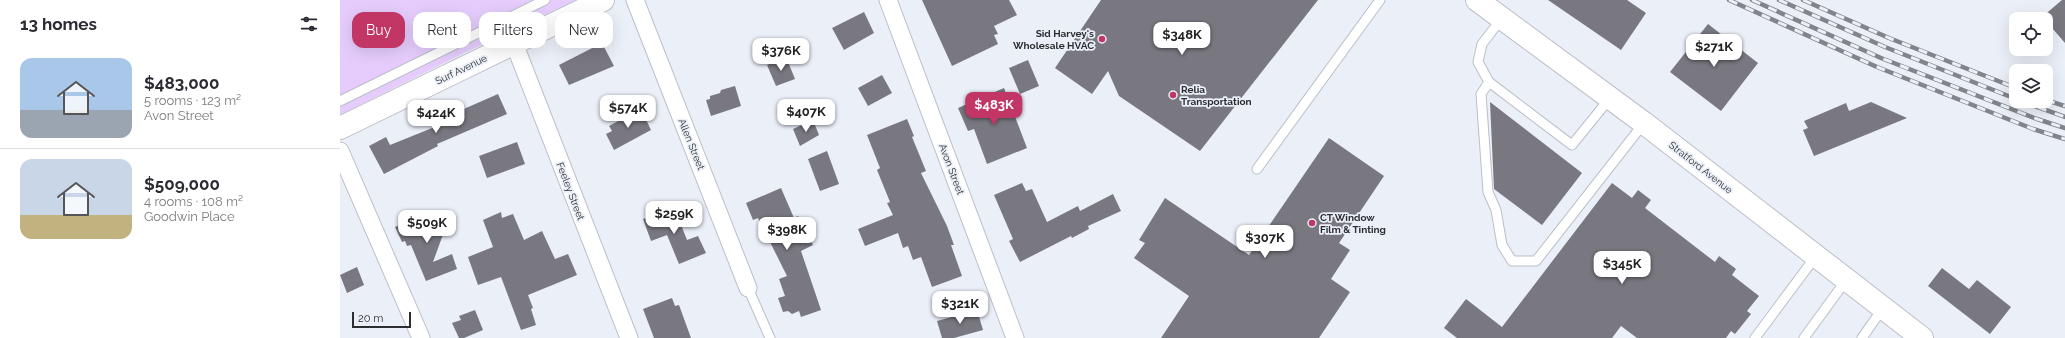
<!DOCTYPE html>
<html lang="en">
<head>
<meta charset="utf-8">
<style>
	body { margin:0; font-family:Raleway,sans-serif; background:#f7f7f7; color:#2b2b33; height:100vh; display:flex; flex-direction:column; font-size:15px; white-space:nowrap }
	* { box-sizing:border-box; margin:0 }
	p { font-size:13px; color:#7c7c81 }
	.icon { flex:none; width:22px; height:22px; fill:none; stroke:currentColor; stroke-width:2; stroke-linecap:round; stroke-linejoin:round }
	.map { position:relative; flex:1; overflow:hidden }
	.details { display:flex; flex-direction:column; background:#fff; width:340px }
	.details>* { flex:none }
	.banner { position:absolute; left:12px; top:12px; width:380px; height:36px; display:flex; gap:8px }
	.fabs { position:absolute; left:1669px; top:12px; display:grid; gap:8px }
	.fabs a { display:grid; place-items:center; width:44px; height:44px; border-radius:8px; background:#fff; box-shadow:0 4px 16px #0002; font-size:20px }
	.scale { position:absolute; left:12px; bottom:10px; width:59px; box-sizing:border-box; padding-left:4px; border:2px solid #2c2e31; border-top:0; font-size:11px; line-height:14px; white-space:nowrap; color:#2c2e31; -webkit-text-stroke:3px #ebeff8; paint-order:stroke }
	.price { position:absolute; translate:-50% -34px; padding:0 9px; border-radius:8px; background:#fff; color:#222; font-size:13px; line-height:26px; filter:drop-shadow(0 1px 2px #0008) }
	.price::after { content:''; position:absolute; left:50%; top:24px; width:12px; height:9px; margin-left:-6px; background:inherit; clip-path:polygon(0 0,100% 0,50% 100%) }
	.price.current { background:#c23666; color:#fff }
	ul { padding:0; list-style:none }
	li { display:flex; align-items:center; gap:12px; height:100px; padding:0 20px }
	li+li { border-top:1px solid #e1e1e2 }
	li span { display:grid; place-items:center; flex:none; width:112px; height:80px; border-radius:12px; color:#555 }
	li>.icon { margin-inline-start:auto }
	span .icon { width:48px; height:48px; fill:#fffc; stroke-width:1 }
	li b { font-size:17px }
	h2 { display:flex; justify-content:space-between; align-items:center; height:48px; padding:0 20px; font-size:17px }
	.tag { padding:0 14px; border-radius:12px; background:#fff; box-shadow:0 4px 16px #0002; font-size:14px; line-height:36px }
	.tag.current { background:#c23666; color:#fff }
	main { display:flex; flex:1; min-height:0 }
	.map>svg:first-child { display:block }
	.green { fill:#e5ccfc }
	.building { fill:#797881 }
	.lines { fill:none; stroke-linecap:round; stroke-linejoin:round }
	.service-casing { stroke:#bcbfc8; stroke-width:11 }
	.minor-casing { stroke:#bcbfc8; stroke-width:19 }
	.tertiary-casing { stroke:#bcbfc8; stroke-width:24 }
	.secondary-casing { stroke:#bcbfc8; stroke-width:24 }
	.service { stroke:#fff; stroke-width:9 }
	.minor { stroke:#fff; stroke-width:17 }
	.tertiary { stroke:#fff; stroke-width:22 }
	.secondary { stroke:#fff; stroke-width:22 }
	.rail-casing { stroke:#818489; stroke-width:4.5 }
	.rail { stroke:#ebeff8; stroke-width:3; stroke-dasharray:9; stroke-linecap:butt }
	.poi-dot { fill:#c23666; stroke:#ebeff8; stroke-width:1.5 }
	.labels { text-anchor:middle; stroke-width:3.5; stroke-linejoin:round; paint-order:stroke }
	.poi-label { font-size:10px; font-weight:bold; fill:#2c2e31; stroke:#ebeff8; text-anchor:start }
	.street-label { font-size:10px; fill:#2c2e31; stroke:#ebeff8 }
</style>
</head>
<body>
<main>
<section class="details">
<h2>13 homes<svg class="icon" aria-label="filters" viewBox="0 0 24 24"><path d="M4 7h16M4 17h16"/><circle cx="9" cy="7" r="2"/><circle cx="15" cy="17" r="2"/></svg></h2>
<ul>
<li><span style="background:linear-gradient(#a9c7e8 65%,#9aa5b1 0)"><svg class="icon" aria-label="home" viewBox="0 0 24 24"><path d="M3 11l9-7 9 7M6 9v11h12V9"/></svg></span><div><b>$483,000</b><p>5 rooms · 123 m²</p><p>Avon Street</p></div></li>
<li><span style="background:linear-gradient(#c9d6e8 70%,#c2b280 0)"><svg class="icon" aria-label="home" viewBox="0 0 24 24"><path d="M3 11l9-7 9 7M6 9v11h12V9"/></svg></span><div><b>$509,000</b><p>4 rooms · 108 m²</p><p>Goodwin Place</p></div></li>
</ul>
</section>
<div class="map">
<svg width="1725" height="338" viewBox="0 0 1725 338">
	<rect width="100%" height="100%" fill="#ebeff8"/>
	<path class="green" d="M0,0H236L124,53L0,115Z"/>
	<path class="building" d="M582,0H669L677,15L654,26L658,34L654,35L658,44L612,66Z
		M761,0H978L860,151L779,96L768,71L752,94L715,68Z
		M1208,0H1287L1306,13L1281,50Z
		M1722,0H1725V43L1706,21V19L1702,17Z
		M524,12L534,33L504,50L492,28Z
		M1368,24L1418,63L1381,111L1330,72Z
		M262,43L274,66L229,85L219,65Z
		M446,57L455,79L436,86L427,65Z
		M688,60L699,86L680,94L669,68Z
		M542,75L552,93L528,106L518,88Z
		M395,86L401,106L371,116L366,100L370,99V96L380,93L381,90Z
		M664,88L687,148L647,164L634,129L628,131L618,108Z
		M158,94L167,114L97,144L98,146L44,174L29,146L46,137L50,145L112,120L110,115Z
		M1150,102L1242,173L1202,225L1154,189Z
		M1531,102L1567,118L1474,156L1463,130L1468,128L1464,121L1506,103L1509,111Z
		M301,109L311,130L274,150L266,134L272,131L269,126Z
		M567,119L574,136L572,137L586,171L581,173L607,226L614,245H611L622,276L592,287L581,257L573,260L568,246L563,248L558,233L525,246L518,229L553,215L547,203L550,202L537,170L540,168L527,135Z
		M473,120L479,135L460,146L453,129Z
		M989,138L1044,176L999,243L1010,250L991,279L1010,292L979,338H821L849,296L794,258L805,243L799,240L825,198L909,255Z
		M177,142L185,164L147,178L139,156Z
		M487,151L499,184L480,191L468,159Z
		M682,183L686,191L692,189L707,222L738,206L740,211L773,194L781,211L748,226L749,229L732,238L731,236L680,262L669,241L673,239L654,195Z
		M1272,183L1292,198L1298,190L1311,200L1305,208L1375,262L1379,256L1396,269L1392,275L1419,296L1407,311L1411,314L1395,334L1391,331L1386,338H1297L1281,326L1272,338H1117L1104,328L1126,299L1162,327Z
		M441,188L454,218L458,216L473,245L461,251L481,310L461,317L459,311L452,314L448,311L443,312L438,298L445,296L439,279L447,276L418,218L413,220L406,203Z
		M334,207L347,240L358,236L366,253L339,264L327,235L311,241L303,219Z
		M98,210L105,229L93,262L112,254L117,269L86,281L71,245L67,246L65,241L62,242L55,227Z
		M161,212L162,218L173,214L184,240L202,231L215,259L228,254L237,275L188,295L193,308L191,309L196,325L181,330L161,277L138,285L128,257L153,247L143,220Z
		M17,267L24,285L7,293L0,275Z
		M1602,268L1629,289L1637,280L1671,307L1650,334L1588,286Z
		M332,298L335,306L339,305L351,338H314L303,309Z
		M135,310L143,330L124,338H119L112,323L121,320L119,316Z
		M637,310L643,330L614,338H602L597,321Z"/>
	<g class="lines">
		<defs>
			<path id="service" d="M1162,18L1142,44L1138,62L1149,82L1232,145L1270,98
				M1149,82L1141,94L1148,192L1156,210L1162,245L1172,261H1196L1304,123
				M0,101L205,0
				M917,169L1040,0
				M408,288L430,338
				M1415,338L1476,256
				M1464,338L1507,279
				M1522,338L1543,308"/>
			<path id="minor" d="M295,0L408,288
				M548,0L675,338
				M174,43L289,338
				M0,151L81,338"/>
			<path id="tertiary" d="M0,128L263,0"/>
			<path id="secondary" d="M1137,0L1304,123L1582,338"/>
		</defs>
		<use href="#service" class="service-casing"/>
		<use href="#minor" class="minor-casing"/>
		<use href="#tertiary" class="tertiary-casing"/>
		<use href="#secondary" class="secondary-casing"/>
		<use href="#service" class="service"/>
		<use href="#minor" class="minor"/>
		<use href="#tertiary" class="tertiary"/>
		<use href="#secondary" class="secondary"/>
		<defs>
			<path id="rail" d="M1389,0L1537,67L1693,129L1725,139
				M1412,0L1541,58L1697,119L1725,128
				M1439,0L1545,47L1676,99
				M1463,0L1549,38L1676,88
				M1706,100L1725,106
				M1681,101L1725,117"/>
		</defs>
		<use href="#rail" class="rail-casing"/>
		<use href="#rail" class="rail"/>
	</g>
	<g class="poi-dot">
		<circle cx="762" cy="39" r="4"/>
		<circle cx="833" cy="95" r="4"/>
		<circle cx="972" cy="223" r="4"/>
	</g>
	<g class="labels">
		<g class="poi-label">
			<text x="754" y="37" text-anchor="end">Sid Harvey's<tspan x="754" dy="12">Wholesale HVAC</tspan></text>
			<text x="841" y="93">Relia<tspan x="841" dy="12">Transportation</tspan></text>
			<text x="980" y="221">CT Window<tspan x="980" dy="12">Film &amp; Tinting</tspan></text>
		</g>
		<g class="street-label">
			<text transform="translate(121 69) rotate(-26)" y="4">Surf Avenue</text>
			<text transform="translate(352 144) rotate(68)" y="4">Allen Street</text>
			<text transform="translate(1361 167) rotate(38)" y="4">Stratford Avenue</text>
			<text transform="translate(612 169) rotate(69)" y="4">Avon Street</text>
			<text transform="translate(231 191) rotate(69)" y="4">Feeley Street</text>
		</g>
	</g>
</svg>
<div class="fabs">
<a><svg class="icon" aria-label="locate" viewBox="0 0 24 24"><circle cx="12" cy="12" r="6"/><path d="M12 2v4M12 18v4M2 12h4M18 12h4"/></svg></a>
<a><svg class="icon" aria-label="layers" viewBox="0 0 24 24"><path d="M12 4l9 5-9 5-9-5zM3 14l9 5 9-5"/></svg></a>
</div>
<div class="scale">20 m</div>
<b class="price" style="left:842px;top:56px">$348K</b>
<b class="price" style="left:1374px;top:68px">$271K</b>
<b class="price" style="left:441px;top:72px">$376K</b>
<b class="price current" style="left:654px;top:126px">$483K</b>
<b class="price" style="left:288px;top:129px">$574K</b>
<b class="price" style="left:466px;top:133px">$407K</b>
<b class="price" style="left:96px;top:134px">$424K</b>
<b class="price" style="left:334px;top:235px">$259K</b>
<b class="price" style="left:87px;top:244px">$509K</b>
<b class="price" style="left:447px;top:251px">$398K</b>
<b class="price" style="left:925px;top:259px">$307K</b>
<b class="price" style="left:1282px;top:285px">$345K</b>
<b class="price" style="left:620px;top:325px">$321K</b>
<div class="banner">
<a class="tag current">Buy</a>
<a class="tag">Rent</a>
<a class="tag">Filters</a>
<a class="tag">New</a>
</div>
</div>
</main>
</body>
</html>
